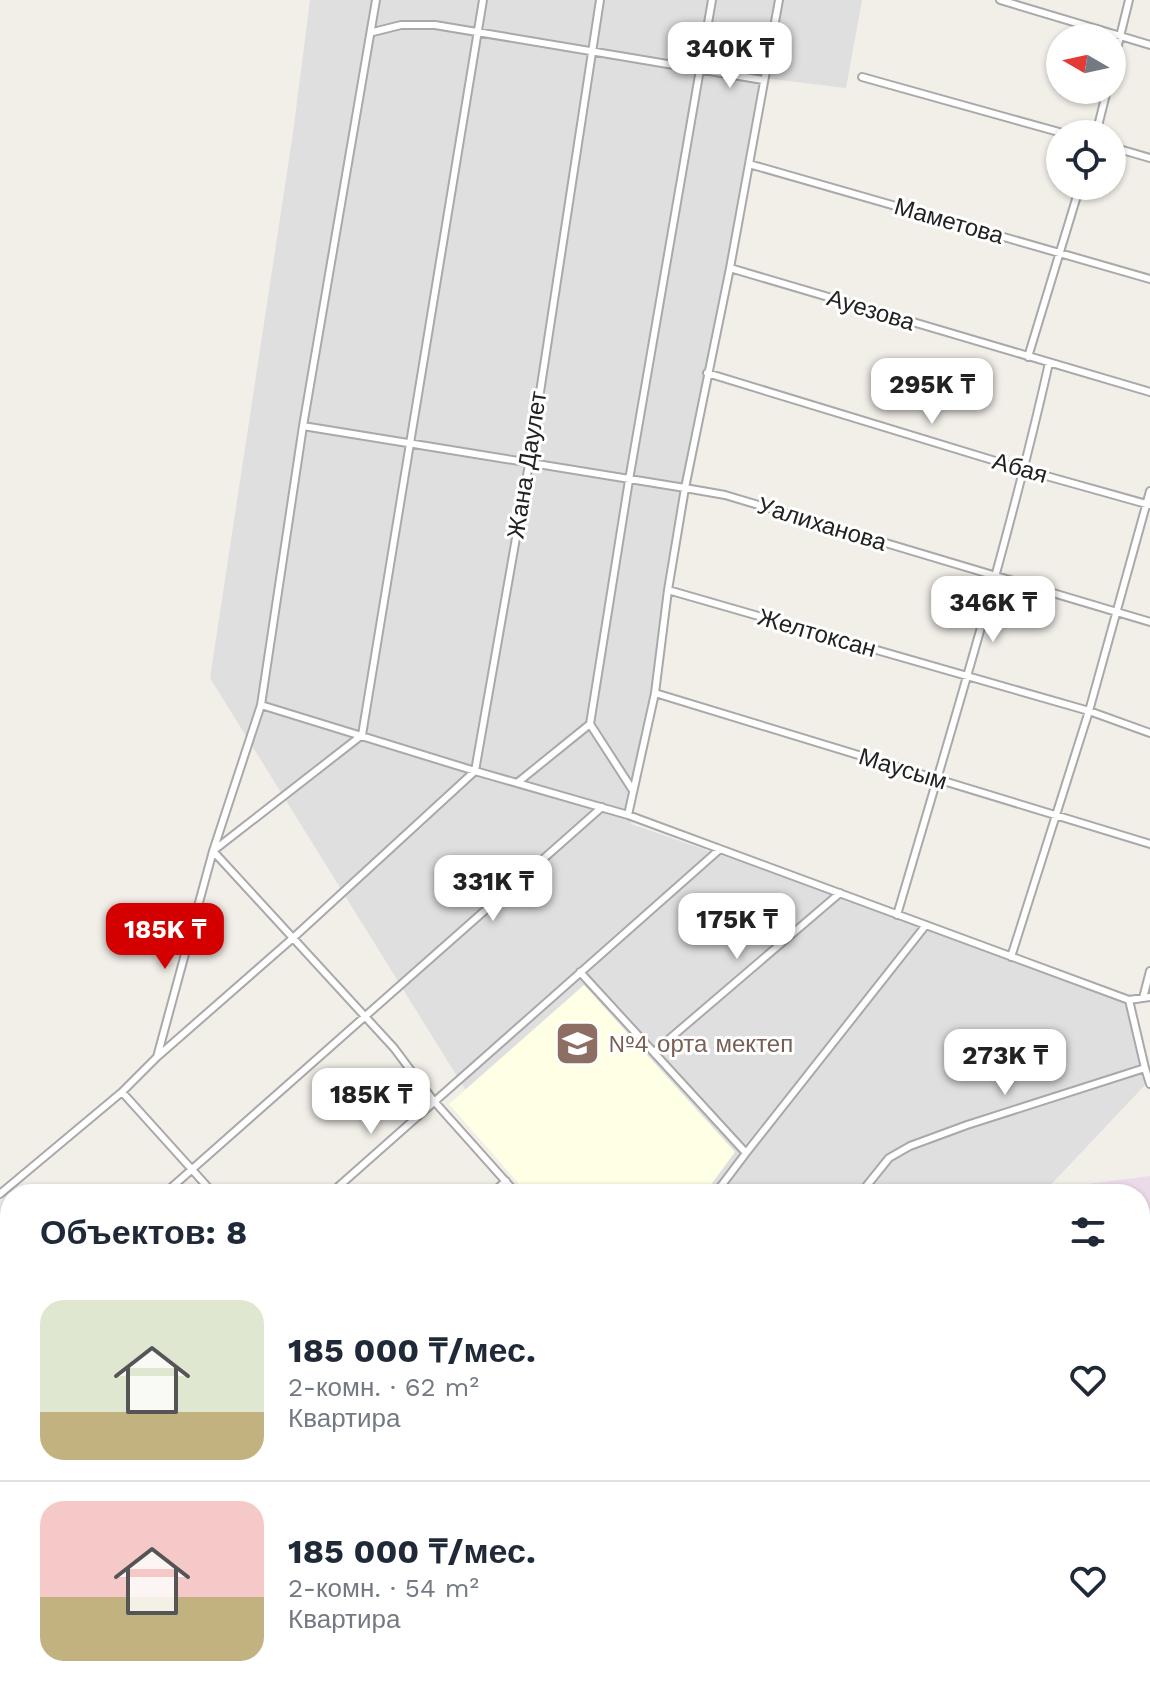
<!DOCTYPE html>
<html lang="ru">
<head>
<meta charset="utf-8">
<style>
	body { margin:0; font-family:"Work Sans",sans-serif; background:#f6f6f7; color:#1f2937; height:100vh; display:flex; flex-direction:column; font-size:30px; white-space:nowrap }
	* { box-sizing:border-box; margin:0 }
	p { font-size:26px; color:#747a83 }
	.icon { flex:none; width:44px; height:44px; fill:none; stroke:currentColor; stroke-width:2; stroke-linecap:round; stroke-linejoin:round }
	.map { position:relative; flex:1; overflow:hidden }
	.side { position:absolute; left:0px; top:1184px; width:1150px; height:514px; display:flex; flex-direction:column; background:#fff; border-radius:32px 32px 0 0; box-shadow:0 2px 6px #0004 }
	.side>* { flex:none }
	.needle { width:52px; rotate:279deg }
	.buttons { position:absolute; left:1046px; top:24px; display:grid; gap:16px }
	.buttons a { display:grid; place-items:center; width:80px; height:80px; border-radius:50%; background:#fff; box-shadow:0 2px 6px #0004; font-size:40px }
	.price { position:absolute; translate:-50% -68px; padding:0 18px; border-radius:16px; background:#fff; color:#222; font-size:26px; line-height:52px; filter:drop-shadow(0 2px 4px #0008) }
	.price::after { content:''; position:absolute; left:50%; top:48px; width:24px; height:18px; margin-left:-12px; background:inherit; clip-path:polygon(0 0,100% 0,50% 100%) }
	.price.selected { background:#d40000; color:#fff }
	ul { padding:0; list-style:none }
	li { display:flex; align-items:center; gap:24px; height:200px; padding:0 40px }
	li+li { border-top:2px solid #e0e1e3 }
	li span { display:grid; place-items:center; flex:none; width:224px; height:160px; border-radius:24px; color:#555 }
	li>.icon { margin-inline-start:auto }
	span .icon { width:96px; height:96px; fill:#fffc; stroke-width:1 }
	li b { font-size:34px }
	h2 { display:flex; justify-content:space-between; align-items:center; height:96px; padding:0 40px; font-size:34px }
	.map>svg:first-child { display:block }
	.residential { fill:#e0dfdf }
	.industrial { fill:#ebdbe8 }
	.education { fill:#ffffe5 }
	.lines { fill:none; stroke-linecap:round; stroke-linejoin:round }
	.street-casing { stroke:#a9a9a9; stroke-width:10 }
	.secondary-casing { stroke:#707d05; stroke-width:12 }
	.street { stroke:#fff; stroke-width:6 }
	.secondary { stroke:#f7fabf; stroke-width:8 }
	.labels { text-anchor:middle; stroke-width:6; stroke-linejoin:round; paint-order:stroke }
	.street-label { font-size:24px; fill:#222; stroke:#fff }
	.education-label { font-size:24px; fill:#785e54; stroke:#fff; text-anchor:start }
</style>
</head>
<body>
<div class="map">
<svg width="1150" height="1697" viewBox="0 0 1150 1697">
	<rect width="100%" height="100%" fill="#f2efe9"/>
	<path class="residential" d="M310,0H862L846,88L763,78L631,824L1132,997L1146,1084L1042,1194H530L210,678L293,133Z
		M119,1688H459L448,1697H127Z"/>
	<path class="industrial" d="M1150,1176V1584H1140V1194H1083L1081,1185Z"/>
	<path class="education" d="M584,985L735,1152L704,1194H528L449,1104Z"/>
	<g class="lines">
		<defs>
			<path id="street" d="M376,0L303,426L685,488L730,268L779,0
				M483,0L362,735L213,851L394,1048L433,1100L517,1194
				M600,0L529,464L475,771L628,815
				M1000,0L1150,45
				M373,32L401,25H435L763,80
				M1112,69L1129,0
				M862,77L1066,134
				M1096,134L1107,90
				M1112,147L1150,158
				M749,164L1150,279
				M730,268L1150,392
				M1028,357L1080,186
				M707,373L1025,470L1150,505
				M668,590L1089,711L1150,733
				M1150,622L725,495L685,488L668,590L655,693L628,815L1129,1000L1150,997
				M655,693L1150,844
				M517,783L590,724
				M632,789L590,724L629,480L712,0
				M897,915C951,731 1007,549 1049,363
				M1011,957L1089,711L1150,491
				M580,972L746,1153L715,1194
				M1143,998L1150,971
				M654,1052L840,893
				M157,1057L293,938L475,771L261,705L303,426
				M1145,1068L1150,1084
				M122,1092L214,1194
				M746,1153L926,925
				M0,1194L122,1092L157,1057L213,851L261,705
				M164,1194L602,807
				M330,1194L720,849
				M491,1194L506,1181
				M860,1194L889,1158L910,1146L967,1125L1145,1068L1129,1000
				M0,1340L10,1331
				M0,1461L10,1476
				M0,1556L10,1566
				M120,1688L129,1697
				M207,1688L215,1697
				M99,1697L110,1688
				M279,1697L288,1688
				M450,1697L460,1688
				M664,1697L687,1688"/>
			<path id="secondary" d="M1140,1641L1150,1639
				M976,1697L998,1688"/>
		</defs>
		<use href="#street" class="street-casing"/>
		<use href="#secondary" class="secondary-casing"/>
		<use href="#street" class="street"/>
		<use href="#secondary" class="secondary"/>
	</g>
	<defs>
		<symbol id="school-square" viewBox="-11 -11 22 22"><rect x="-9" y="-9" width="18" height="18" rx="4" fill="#8d6e63" stroke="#fff"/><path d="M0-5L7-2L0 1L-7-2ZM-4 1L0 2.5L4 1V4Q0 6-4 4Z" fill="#fff"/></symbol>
	</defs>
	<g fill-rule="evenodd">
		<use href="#school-square" x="552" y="1018" width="51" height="51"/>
	</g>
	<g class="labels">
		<g class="street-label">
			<text transform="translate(949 221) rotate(16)" y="8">Маметова</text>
			<text transform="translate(871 310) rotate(17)" y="8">Ауезова</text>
			<text transform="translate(527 465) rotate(-81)" y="8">Жана Даулет</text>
			<text transform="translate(1020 468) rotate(16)" y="8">Абая</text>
			<text transform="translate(822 524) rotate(17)" y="8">Уалиханова</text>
			<text transform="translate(817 633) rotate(16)" y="8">Желтоксан</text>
			<text transform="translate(903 769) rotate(17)" y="8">Маусым</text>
		</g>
		<g class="education-label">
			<text x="608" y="1052">№4 орта мектеп</text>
		</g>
	</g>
</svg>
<div class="buttons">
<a><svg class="needle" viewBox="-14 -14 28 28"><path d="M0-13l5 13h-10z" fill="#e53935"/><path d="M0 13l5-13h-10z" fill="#747a83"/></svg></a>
<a><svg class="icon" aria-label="locate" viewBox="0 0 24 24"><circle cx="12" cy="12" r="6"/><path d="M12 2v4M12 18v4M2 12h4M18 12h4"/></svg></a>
</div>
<b class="price" style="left:730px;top:90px">340K ₸</b>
<b class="price" style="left:932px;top:426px">295K ₸</b>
<b class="price" style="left:993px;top:644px">346K ₸</b>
<b class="price" style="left:493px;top:923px">331K ₸</b>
<b class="price" style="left:737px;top:961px">175K ₸</b>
<b class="price selected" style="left:165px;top:971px">185K ₸</b>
<b class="price" style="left:1005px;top:1097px">273K ₸</b>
<b class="price" style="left:371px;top:1136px">185K ₸</b>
<section class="side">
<h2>Объектов: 8<svg class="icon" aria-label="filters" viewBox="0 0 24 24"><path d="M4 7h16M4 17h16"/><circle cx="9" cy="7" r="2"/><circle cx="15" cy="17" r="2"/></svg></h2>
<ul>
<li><span style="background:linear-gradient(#dfe7d0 70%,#c2b280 0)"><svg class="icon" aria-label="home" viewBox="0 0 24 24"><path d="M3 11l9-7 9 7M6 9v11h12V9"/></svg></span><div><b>185 000 ₸/мес.</b><p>2-комн. · 62 m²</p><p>Квартира</p></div><svg class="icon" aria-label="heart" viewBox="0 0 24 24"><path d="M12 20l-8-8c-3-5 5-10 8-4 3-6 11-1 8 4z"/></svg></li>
<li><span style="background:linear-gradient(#f6c9c9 60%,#c2b280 0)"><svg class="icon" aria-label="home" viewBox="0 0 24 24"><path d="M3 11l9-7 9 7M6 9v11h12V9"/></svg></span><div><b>185 000 ₸/мес.</b><p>2-комн. · 54 m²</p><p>Квартира</p></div><svg class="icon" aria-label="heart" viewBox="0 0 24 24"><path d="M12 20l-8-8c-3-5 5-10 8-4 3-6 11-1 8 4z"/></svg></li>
</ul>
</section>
</div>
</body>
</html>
